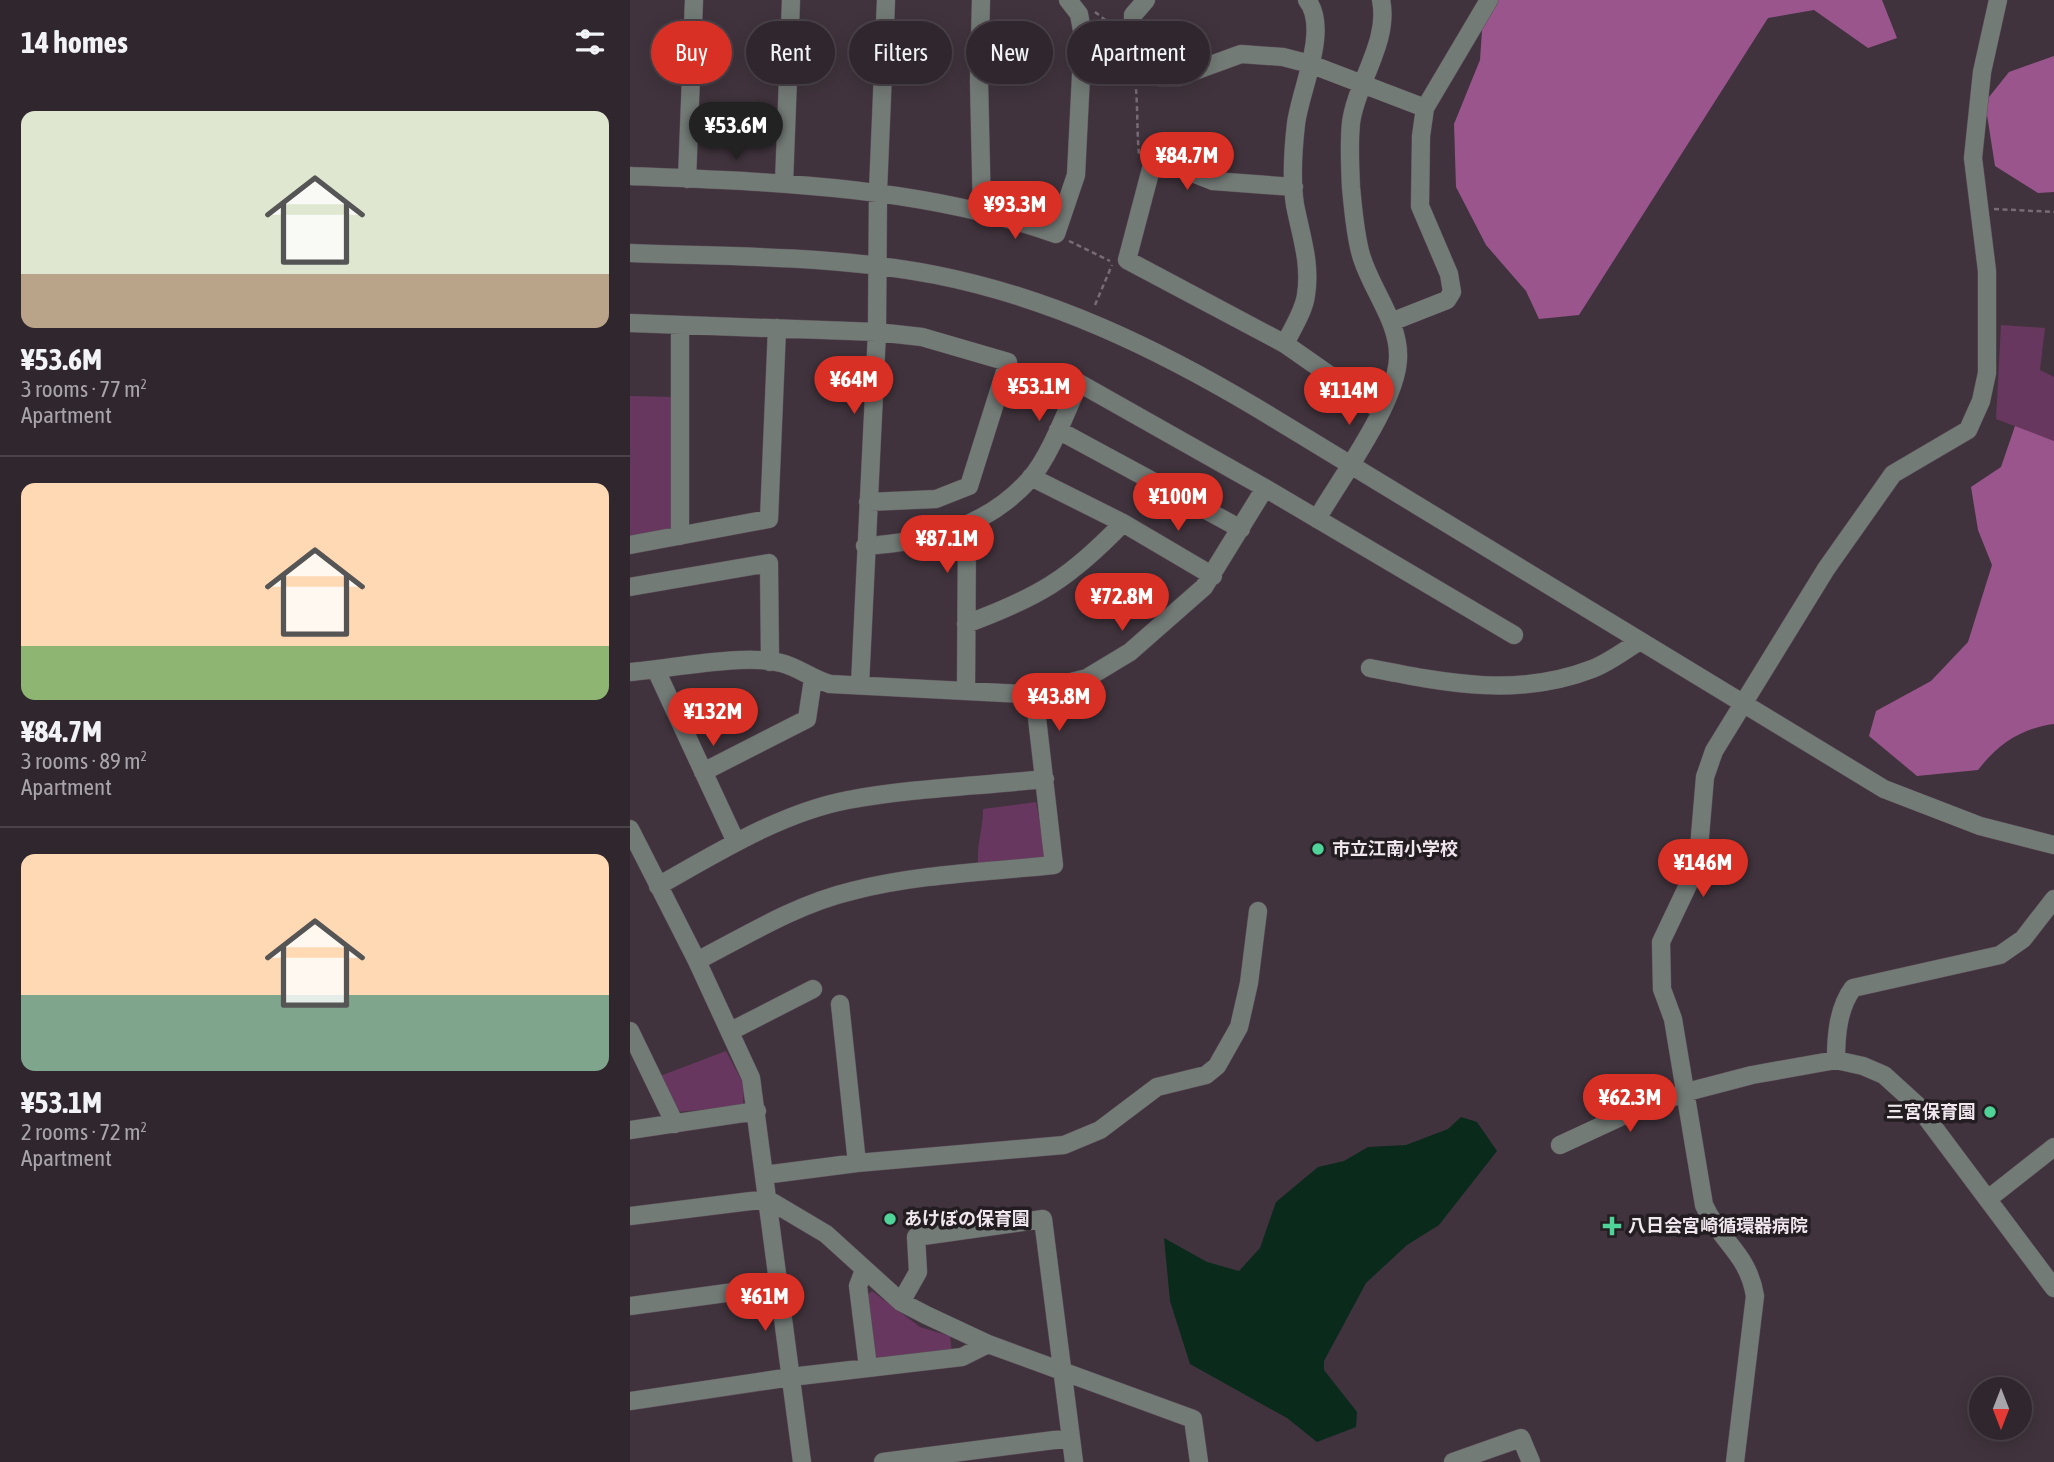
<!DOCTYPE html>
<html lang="en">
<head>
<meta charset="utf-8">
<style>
	body { margin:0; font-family:"Asap Condensed","Noto Sans JP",sans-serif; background:#3c323a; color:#f1f3f6; height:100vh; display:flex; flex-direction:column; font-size:26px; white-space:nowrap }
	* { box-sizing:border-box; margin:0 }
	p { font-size:23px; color:#a8a5aa }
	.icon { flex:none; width:38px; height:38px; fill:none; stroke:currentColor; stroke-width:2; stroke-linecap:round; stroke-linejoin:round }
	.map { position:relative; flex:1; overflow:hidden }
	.drawer { display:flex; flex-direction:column; background:#30262e; width:630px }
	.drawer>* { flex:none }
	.guide { position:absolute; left:21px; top:21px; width:665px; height:63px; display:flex; gap:14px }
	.needle { width:46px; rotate:180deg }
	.tools { position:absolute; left:1339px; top:1377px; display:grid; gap:14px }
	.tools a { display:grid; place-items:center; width:63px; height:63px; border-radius:50%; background:#30262e; box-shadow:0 4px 18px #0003,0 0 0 2px #4b434a; font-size:35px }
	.price { position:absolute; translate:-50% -60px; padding:0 16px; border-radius:24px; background:#d93025; color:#fff; font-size:23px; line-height:46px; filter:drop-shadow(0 2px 4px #0008) }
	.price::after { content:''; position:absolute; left:50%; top:42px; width:21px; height:16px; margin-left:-10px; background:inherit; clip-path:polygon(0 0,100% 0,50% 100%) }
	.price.selected { background:#222; color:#fff }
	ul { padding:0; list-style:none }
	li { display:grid; align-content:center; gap:14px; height:371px; padding:0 21px }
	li+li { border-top:2px solid #4b434a }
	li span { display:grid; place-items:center; height:217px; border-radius:14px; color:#555 }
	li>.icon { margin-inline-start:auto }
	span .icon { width:126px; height:126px; fill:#fffc; stroke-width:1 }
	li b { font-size:30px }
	h2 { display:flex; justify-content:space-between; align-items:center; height:84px; padding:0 21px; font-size:30px }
	.chip { padding:0 24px; border-radius:32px; background:#30262e; box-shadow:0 4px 18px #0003,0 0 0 2px #4b434a; font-size:24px; line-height:63px }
	.chip.selected { background:#d93025; color:#fff }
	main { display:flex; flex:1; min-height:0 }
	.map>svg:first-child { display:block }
	.green { fill:#68375f }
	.forest { fill:#9a558d }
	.water { fill:#0a2a1b }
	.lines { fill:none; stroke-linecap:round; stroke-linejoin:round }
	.minor-casing { stroke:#5c5059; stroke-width:19 }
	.path { stroke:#776c75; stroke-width:2.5; stroke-dasharray:5 3.5; stroke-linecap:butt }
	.minor { stroke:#737b77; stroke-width:18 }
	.poi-dot { fill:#50d398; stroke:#231d21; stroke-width:2.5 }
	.labels { text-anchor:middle; stroke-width:7; stroke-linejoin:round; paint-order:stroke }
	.poi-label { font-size:18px; font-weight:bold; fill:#efe7ed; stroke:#231d21; text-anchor:start }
</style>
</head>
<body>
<main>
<section class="drawer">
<h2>14 homes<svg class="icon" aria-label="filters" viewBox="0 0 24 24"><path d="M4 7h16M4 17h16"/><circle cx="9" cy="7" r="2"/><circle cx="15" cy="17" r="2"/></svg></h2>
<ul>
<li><span style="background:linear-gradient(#dfe7d0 75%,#b9a48a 0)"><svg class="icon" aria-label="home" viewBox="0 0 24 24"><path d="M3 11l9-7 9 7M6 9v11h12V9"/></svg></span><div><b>¥53.6M</b><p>3 rooms · 77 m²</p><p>Apartment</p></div></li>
<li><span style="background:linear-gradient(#ffd9b3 75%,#8fb573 0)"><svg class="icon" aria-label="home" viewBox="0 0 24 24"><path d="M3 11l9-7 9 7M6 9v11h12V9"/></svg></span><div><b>¥84.7M</b><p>3 rooms · 89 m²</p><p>Apartment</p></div></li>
<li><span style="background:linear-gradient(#ffd9b3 65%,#7fa58c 0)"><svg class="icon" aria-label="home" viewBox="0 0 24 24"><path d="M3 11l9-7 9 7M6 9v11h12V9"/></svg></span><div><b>¥53.1M</b><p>2 rooms · 72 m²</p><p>Apartment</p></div></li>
</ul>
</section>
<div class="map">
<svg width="1424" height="1462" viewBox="0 0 1424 1462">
	<rect width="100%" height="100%" fill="#40333d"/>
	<path class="green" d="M1371,325L1415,328L1410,370L1424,377V441L1366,419Z
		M0,396L43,397V530L0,538Z
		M406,802L417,860L348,864C347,842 353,829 353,809Z
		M96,1051L114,1085L113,1106L47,1112L30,1076Z
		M242,1291L290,1327L320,1336L322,1352L244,1361L234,1298Z"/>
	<path class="forest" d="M854,0H1252L1267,38L1238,48L1184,10L1138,18L949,315L909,319L896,291L856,245L826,187L824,124L850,60Z
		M1424,56V192L1408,193L1365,166L1355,102L1379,72Z
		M1385,426L1424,441V724C1392,728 1368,744 1348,770L1287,776L1239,736L1246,711L1301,681L1338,642L1362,565L1348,530L1341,487L1371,467Z"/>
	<path class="water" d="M831,1117L847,1122L867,1151L809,1225L777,1245L736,1283L694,1361V1370L727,1412L726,1427L687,1442L657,1418L560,1364L540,1301L534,1238L577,1262L609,1271L630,1248L646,1202L688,1167L714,1161L738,1147L776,1145L818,1129Z"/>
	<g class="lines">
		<defs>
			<path id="minor" d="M351,0L349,81L352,214
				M516,0L503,15V30L529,77H548L611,54L653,57L680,64L795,108
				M0,176C143,182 290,186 426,234L446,175L453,36L449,14L438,0
				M57,179L64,0
				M154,183L161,0
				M664,187L583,181L542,165H522L497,260L655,344L751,411
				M0,253C102,257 205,255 306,275C422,298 526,348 627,408L1254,789L1350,826L1424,845
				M761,322L817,300L822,292L819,274L790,206L791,136L795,108L859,0
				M0,323L247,332L292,337L378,362L339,486L306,499L238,502
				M50,325V536
				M655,344C662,329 674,311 676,295C681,263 671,236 665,205C661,179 663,150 666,124C670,90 700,29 677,0
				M428,430L611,529
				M401,477L493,523L583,576
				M687,519C710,479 766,404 768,359C770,322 741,290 731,255C725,234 723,208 721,187C720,167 719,143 721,123C726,83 760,41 751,0
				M0,545L139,519L147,328
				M235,546C298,542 356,528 400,479C420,456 436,412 449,383L635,488L884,635
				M0,587L139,563L140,662
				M336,624C409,597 439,579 493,523
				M740,668C816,683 887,698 962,669C978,663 994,651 1008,642
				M26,670L106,842
				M0,672C40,669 114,653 151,663C168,667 182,679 200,684L394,694L457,678L500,652L574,587L635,488
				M230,685L247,332L248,191L256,0
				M336,691L337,526
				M73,772L177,719L183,679
				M0,829L67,961L121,1078L172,1462
				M28,886C87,853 150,813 218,800C282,788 350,786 415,779
				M67,961C117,935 167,904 222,891C288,874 357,872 424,865L404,692
				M210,1004L227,1163
				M0,1031L45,1124
				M101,1031L183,989
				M1206,1060C1206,1036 1208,1008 1223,988L1370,955L1393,939L1424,899
				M0,1130L127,1111
				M930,1145L999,1113L1057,1092L1122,1075L1206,1060L1233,1066L1254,1075L1287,1105L1424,1288
				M134,1175L227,1163L434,1145L470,1130L527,1087L576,1075L587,1066L609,1027L619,983L628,911
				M1358,1199L1424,1147
				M0,1216L137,1199L196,1234L271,1302L296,1315L358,1344L563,1419L569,1462
				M234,1270L228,1286L238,1367
				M271,1302L288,1272L286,1237L413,1219L444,1462
				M0,1306L148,1286
				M0,1401L161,1377L332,1357L358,1344
				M253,1462L440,1438
				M823,1462L891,1438L901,1462
				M1105,1462L1125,1296C1118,1253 1091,1243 1074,1205L1043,1019L1032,989L1031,942L1059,883L1069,848L1075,777L1084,751L1196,569L1263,474L1338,430L1351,401L1357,373V271L1343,158L1352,72L1368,0"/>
		</defs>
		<use href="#minor" class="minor-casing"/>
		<path class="path" d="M465,12L487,29
			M502,64C509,90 506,125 509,154
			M1364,209L1424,212
			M439,241L480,261
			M465,305L482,265
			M392,366L432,378"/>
		<use href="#minor" class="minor"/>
	</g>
	<g class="poi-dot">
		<circle cx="688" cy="849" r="7"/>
		<circle cx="1360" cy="1112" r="7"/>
		<circle cx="260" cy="1219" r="7"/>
		<path d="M978.5 1215.5h7v7h7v7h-7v7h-7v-7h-7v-7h7z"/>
	</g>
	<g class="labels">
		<g class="poi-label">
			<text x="702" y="855">市立江南小学校</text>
			<text x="1346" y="1118" text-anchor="end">三宮保育園</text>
			<text x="274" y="1225">あけぼの保育園</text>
			<text x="998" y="1232">八日会宮崎循環器病院</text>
		</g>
	</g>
</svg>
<div class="tools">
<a><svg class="needle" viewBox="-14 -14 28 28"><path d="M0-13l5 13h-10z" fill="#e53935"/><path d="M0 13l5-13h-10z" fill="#a8a5aa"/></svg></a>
</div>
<b class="price selected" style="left:106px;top:162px">¥53.6M</b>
<b class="price" style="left:557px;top:192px">¥84.7M</b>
<b class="price" style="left:385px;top:241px">¥93.3M</b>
<b class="price" style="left:224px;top:416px">¥64M</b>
<b class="price" style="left:409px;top:423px">¥53.1M</b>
<b class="price" style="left:719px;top:427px">¥114M</b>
<b class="price" style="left:548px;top:533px">¥100M</b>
<b class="price" style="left:317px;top:575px">¥87.1M</b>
<b class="price" style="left:492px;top:633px">¥72.8M</b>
<b class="price" style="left:429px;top:733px">¥43.8M</b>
<b class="price" style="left:83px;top:748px">¥132M</b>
<b class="price" style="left:1073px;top:899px">¥146M</b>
<b class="price" style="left:1000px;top:1134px">¥62.3M</b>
<b class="price" style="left:135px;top:1333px">¥61M</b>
<div class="guide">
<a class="chip selected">Buy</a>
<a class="chip">Rent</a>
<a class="chip">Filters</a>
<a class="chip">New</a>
<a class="chip">Apartment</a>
</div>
</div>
</main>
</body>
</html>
